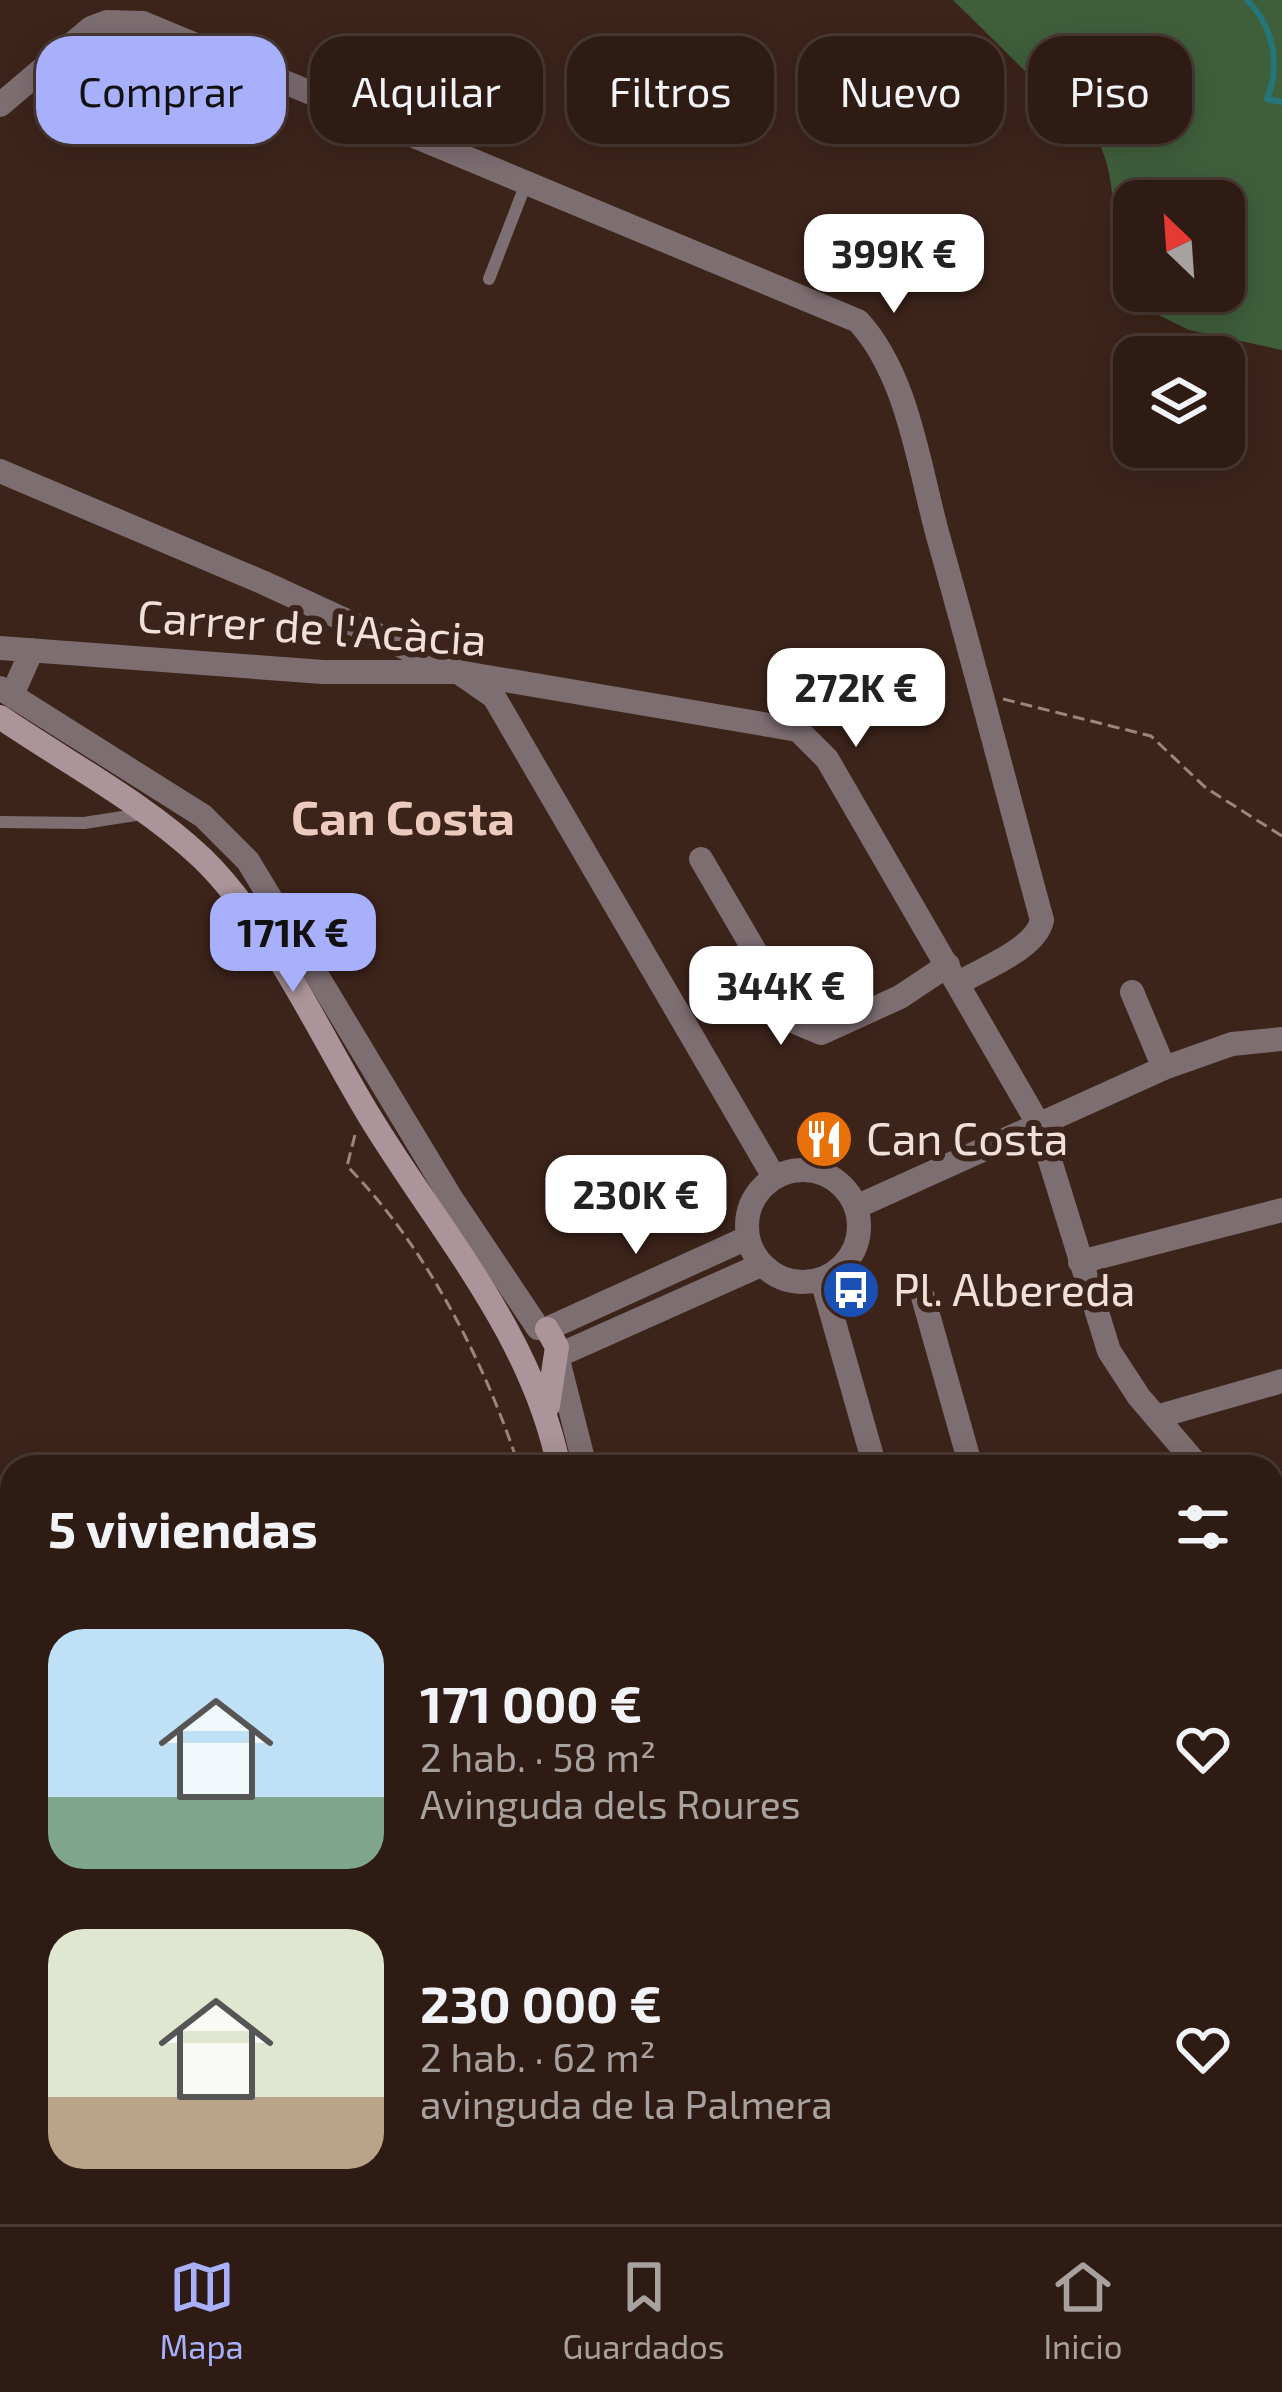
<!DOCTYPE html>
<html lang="es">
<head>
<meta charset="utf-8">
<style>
	body { margin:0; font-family:"Exo 2",sans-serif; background:#3a2822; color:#f1f3f6; height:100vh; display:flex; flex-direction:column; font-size:45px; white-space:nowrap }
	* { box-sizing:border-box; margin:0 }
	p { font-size:39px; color:#a7a1a0 }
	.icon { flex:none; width:66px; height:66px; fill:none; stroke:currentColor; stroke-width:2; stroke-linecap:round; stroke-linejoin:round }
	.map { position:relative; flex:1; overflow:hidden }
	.details { position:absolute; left:0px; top:1455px; width:1284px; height:771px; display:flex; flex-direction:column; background:#2e1b14; border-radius:36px 36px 0 0; box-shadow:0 6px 30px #0003,0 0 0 3px #493934 }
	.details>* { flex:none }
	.top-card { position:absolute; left:36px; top:36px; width:1212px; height:108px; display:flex; gap:24px }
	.needle { width:78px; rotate:335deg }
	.buttons { position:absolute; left:1113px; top:180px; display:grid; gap:24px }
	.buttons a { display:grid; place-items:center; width:132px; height:132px; border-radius:24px; background:#2e1b14; box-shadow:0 6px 30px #0003,0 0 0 3px #493934; font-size:60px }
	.price { position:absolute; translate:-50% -102px; padding:0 27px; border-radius:24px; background:#fff; color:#222; font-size:39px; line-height:78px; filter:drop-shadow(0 3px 6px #0008) }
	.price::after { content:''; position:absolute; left:50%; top:72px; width:36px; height:27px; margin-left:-18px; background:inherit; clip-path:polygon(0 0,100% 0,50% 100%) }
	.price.current { background:#a8b0fc; color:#111 }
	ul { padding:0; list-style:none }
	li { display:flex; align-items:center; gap:36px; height:300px; padding:0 48px }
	li span { display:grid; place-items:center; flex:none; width:336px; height:240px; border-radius:36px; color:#555 }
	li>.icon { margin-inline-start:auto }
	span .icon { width:144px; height:144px; fill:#fffc; stroke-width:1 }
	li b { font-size:51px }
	h2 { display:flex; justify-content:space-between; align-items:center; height:144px; padding:0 48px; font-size:51px }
	.chip { padding:0 42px; border-radius:36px; background:#2e1b14; box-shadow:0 6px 30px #0003,0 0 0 3px #493934; font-size:42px; line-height:108px }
	.chip.current { background:#a8b0fc; color:#111 }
	.menu { display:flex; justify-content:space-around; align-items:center; height:168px; border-top:3px solid #493934; background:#2e1b14; font-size:33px; color:#a7a1a0 }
	.menu a { display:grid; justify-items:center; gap:6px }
	.menu .current { color:#a8b0fc }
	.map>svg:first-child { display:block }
	.green { fill:#3f5f3b; fill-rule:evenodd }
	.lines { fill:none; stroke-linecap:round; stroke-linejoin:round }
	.stream { stroke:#24767a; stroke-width:6 }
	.path { stroke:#9b867e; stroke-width:3; stroke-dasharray:12 6; stroke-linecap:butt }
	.lane { stroke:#7d6e72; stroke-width:12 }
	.street { stroke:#7d6e72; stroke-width:24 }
	.secondary { stroke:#ab949a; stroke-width:24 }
	.labels { text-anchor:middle; stroke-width:12; stroke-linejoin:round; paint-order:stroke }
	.street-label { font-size:45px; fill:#f1e0d9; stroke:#3d241b }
	.poi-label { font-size:45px; fill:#f1e0d9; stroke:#3d241b; text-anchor:start }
	.neighbourhood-label { font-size:48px; font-weight:bold; fill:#eccabe; stroke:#3d241b }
</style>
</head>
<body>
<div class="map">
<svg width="1282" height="2224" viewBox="0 0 1282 2224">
	<rect width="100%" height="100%" fill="#3d241b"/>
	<path class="green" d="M953,0H1282V350L1189,330L1120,296C1107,246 1122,193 1100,145ZM1134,201H1224V291H1134Z"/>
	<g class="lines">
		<path class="stream" d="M1247,0C1273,26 1281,65 1267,99L1282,102"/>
		<path class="path" d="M1003,699L1151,736L1206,788L1282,836
			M355,1135L347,1166C425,1245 485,1362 519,1467
			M0,1875L12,1877
			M0,1917L12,1914
			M1272,2056L1282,2054
			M0,2072L12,2067
			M433,2214L434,2224
			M341,2224L348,2214
			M618,2224L621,2214"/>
		<path class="lane" d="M489,279L525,186
			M0,822L84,823L142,814"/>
		<path class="street" d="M0,105L91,28L107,22L143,23L858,321C908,375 919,467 938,536C974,663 1007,792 1042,920C1036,949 983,968 959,983
			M0,471L262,582L458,672L494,697L774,1177
			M0,648L323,672H458L798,730L827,759L1039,1125L1109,1351L1139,1397L1199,1467
			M0,688L203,816L248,861L451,1198L538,1328
			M12,695L32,650
			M701,859L797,1023L821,1033L900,997L948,965
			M1132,992L1164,1068
			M747 1226a56 56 0 1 1 112 0a56 56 0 1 1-112 0Z
			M856,1207L1164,1068L1232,1044L1282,1039
			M1080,1262L1282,1210
			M822,1280L875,1467
			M923,1297L971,1467
			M547,1329L747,1238
			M1156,1417L1282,1381
			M585,1467L557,1356L761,1265
			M1272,1553L1282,1565
			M1272,1634L1282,1628
			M1272,1827L1282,1841
			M969,2214L972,2224
			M1133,2214L1135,2224"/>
		<path class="secondary" d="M0,717C66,762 144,803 202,858C270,924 320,1035 370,1117C440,1232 531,1332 559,1467
			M547,1329L557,1347L548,1406
			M926,2214L928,2224"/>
	</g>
	<defs>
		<symbol id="restaurant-disc" viewBox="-11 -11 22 22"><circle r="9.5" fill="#e8710a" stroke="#3d241b"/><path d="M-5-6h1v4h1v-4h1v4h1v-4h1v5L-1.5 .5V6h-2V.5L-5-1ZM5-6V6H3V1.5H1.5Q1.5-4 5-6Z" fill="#fff"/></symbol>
		<symbol id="bus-disc" viewBox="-11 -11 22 22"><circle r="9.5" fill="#1a4fb4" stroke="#3d241b"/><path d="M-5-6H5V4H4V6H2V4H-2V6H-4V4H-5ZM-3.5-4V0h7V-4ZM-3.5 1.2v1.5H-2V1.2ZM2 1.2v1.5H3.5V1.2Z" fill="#fff"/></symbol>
	</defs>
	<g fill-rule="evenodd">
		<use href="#restaurant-disc" x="791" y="1106" width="66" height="66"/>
		<use href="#bus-disc" x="818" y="1257" width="66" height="66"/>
	</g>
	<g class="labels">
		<g class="street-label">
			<text transform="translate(312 628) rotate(4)" y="16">Carrer de l'Acàcia</text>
		</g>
		<g class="poi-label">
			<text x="866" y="1155">Can Costa</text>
			<text x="893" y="1306">Pl. Albereda</text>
		</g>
		<g class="neighbourhood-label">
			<text x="403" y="835">Can Costa</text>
		</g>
	</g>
</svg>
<div class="buttons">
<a><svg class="needle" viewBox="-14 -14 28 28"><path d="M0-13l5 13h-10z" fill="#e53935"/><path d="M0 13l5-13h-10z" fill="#a7a1a0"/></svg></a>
<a><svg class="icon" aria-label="layers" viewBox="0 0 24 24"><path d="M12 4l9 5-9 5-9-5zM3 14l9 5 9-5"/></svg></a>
</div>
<b class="price" style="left:894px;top:316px">399K €</b>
<b class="price" style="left:856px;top:750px">272K €</b>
<b class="price current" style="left:293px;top:995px">171K €</b>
<b class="price" style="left:781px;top:1048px">344K €</b>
<b class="price" style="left:636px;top:1257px">230K €</b>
<div class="top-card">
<a class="chip current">Comprar</a>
<a class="chip">Alquilar</a>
<a class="chip">Filtros</a>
<a class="chip">Nuevo</a>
<a class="chip">Piso</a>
</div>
<section class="details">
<h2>5 viviendas<svg class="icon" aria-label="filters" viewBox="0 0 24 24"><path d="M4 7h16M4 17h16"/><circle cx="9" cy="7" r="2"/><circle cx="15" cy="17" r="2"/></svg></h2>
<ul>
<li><span style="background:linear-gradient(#bfe0f5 70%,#7fa58c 0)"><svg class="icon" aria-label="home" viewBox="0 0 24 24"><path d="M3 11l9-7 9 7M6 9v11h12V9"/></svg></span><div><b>171 000 €</b><p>2 hab. · 58 m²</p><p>Avinguda dels Roures</p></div><svg class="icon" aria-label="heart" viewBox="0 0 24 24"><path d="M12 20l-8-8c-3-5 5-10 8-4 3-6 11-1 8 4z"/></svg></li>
<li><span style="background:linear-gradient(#dfe7d0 70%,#b9a48a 0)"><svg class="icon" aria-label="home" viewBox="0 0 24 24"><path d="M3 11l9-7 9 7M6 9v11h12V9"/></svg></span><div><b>230 000 €</b><p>2 hab. · 62 m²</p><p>avinguda de la Palmera</p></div><svg class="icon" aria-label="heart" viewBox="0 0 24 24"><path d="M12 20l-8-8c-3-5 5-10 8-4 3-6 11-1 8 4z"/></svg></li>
</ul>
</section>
</div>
<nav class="menu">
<a class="current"><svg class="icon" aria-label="map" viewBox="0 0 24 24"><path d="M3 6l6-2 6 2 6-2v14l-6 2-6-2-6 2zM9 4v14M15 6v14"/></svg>Mapa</a>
<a><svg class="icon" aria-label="saved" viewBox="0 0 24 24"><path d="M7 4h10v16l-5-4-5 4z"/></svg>Guardados</a>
<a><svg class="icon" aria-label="home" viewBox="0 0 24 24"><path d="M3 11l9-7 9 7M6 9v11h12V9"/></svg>Inicio</a>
</nav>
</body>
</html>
